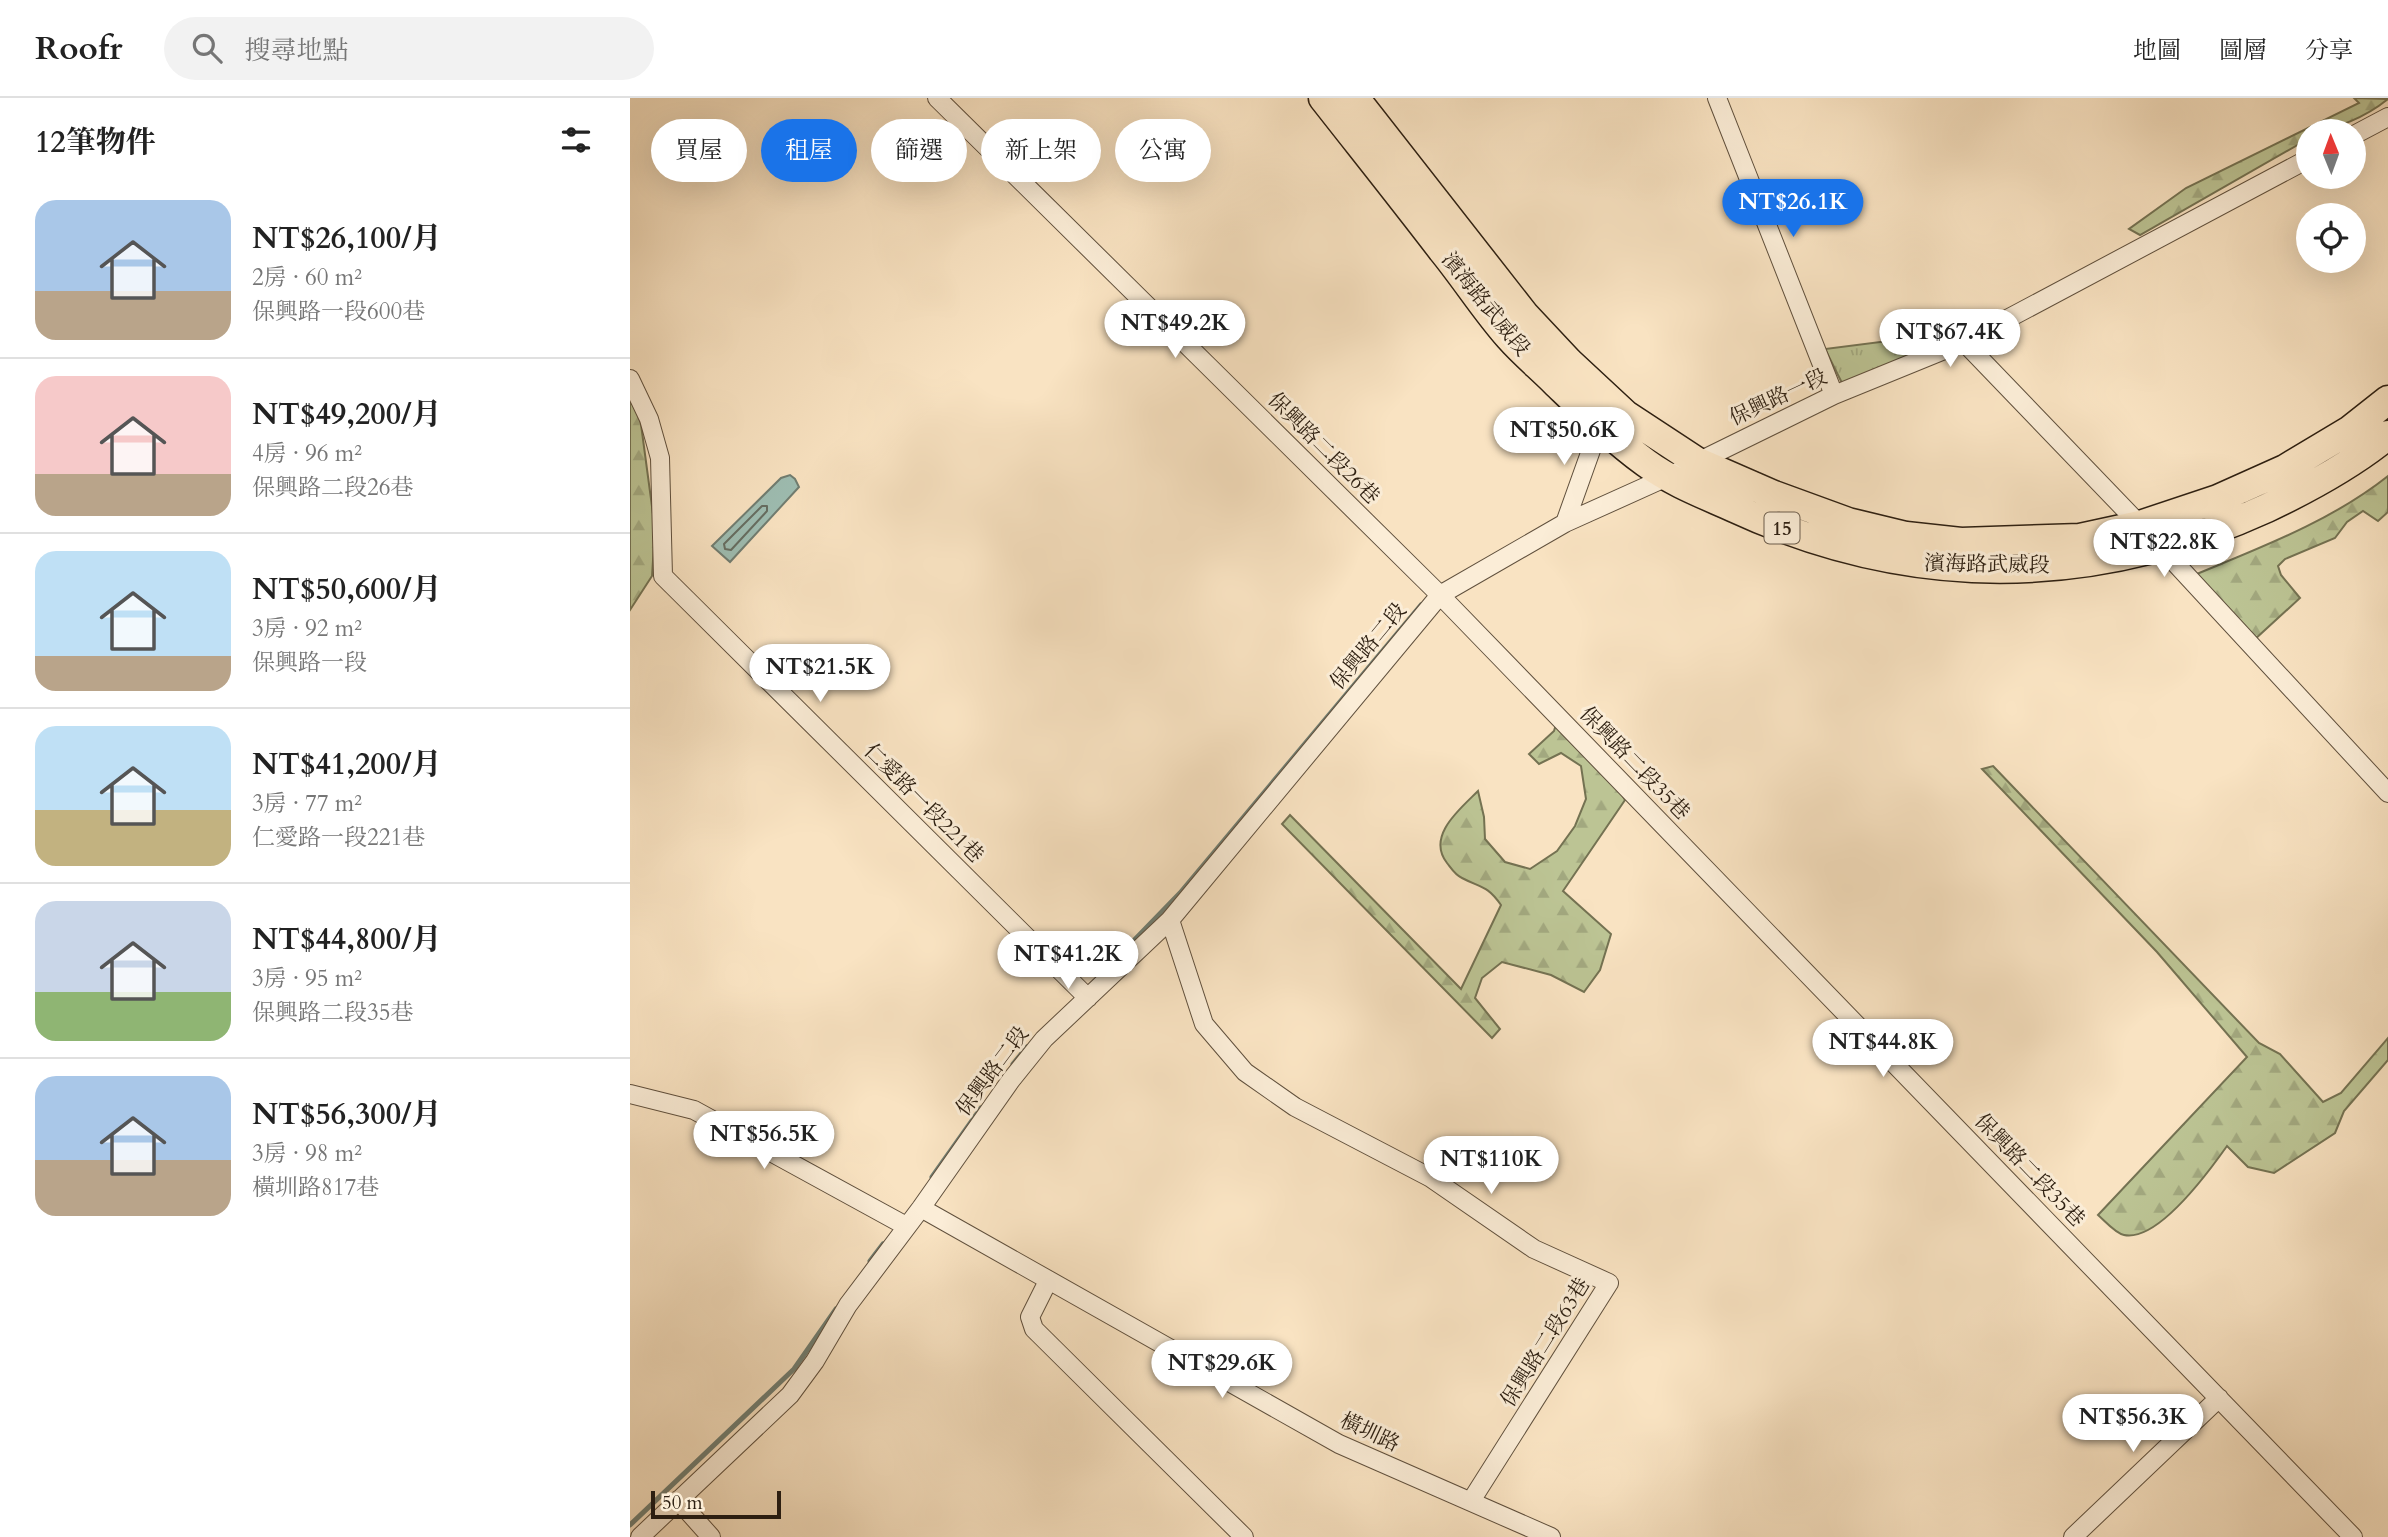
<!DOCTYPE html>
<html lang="zh-TW">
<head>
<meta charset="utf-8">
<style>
	body { margin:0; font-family:Cardo,"Noto Serif TC",serif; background:#f2f2f2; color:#222; height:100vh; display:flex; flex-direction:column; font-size:26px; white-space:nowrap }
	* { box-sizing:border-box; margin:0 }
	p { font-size:23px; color:#767676 }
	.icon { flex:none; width:38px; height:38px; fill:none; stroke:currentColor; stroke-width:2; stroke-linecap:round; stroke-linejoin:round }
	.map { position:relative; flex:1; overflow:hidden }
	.details { display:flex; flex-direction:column; background:#fff; width:630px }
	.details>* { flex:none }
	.banner { position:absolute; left:21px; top:21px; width:665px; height:63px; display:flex; gap:14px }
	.needle { width:46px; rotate:359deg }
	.tools { position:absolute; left:1666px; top:21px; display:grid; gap:14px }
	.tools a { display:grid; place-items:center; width:70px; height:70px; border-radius:50%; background:#fff; box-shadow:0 7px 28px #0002; font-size:35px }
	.scale { position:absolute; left:21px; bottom:18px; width:130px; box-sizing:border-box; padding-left:7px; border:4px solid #2d1f11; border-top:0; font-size:19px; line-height:24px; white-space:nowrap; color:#2d1f11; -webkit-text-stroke:5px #fbedd7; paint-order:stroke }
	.price { position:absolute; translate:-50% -60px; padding:0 16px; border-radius:24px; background:#fff; color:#222; font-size:23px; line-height:46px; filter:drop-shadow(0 2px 4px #0008) }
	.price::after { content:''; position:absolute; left:50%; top:42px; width:21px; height:16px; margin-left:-10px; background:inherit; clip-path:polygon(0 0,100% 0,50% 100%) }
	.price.current { background:#1a73e8; color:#fff }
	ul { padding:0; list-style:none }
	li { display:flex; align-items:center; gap:21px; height:175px; padding:0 35px }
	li+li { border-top:2px solid #e0e0e0 }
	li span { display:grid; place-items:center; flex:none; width:196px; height:140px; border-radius:21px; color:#555 }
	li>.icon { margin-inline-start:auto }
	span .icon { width:84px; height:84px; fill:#fffc; stroke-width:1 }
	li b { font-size:30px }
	h2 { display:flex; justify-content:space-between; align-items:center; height:84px; padding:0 35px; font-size:30px }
	.chip { padding:0 24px; border-radius:32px; background:#fff; box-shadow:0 7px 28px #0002; font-size:24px; line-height:63px }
	.chip.current { background:#1a73e8; color:#fff }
	header { display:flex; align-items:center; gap:42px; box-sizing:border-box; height:98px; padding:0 35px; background:#fff; border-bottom:2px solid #e0e0e0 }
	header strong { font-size:33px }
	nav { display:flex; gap:38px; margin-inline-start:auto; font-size:24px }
	.search { width:490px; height:63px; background:#f2f2f2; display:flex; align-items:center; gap:18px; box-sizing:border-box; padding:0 24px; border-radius:38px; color:#767676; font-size:26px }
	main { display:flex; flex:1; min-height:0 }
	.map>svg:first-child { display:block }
	.grass { fill:url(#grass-tufts); stroke:#747252; stroke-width:2 }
	.forest { fill:url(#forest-firs); stroke:#747252; stroke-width:2 }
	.water { fill:#9ebeb3; stroke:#717e72; stroke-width:2 }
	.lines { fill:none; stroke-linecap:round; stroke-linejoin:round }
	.shore { stroke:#666e62; stroke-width:2 }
	.stream { stroke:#717e72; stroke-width:5 }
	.minor-casing { stroke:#60503d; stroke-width:20 }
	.primary-casing { stroke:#2d1f11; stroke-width:31 }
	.minor { stroke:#fbedd7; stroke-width:18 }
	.primary { stroke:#f9e3c2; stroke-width:28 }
	.labels { text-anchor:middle; stroke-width:6; stroke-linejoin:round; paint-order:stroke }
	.shield { fill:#fbedd7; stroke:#6b5d4c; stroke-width:2 }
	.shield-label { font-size:19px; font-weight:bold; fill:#2d1f11 }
	.street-label { font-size:21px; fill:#2d1f11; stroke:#fbedd7 }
</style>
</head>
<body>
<header>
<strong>Roofr</strong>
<div class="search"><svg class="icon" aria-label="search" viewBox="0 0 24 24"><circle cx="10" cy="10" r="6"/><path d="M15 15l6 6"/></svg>搜尋地點</div>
<nav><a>地圖</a><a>圖層</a><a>分享</a></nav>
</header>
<main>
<section class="details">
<h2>12筆物件<svg class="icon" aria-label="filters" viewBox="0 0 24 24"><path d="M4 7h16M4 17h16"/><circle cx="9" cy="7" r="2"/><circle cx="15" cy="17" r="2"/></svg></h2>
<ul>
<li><span style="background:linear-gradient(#a9c7e8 65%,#b9a48a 0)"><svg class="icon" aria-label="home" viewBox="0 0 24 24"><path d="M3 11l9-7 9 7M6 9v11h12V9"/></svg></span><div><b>NT$26,100/月</b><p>2房 · 60 m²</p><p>保興路一段600巷</p></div></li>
<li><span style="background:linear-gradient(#f6c9c9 70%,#b9a48a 0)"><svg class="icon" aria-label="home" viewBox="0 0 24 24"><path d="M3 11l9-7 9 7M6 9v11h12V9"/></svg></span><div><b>NT$49,200/月</b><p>4房 · 96 m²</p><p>保興路二段26巷</p></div></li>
<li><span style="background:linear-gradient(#bfe0f5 75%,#b9a48a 0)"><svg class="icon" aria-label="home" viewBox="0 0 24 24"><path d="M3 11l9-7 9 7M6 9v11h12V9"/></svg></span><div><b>NT$50,600/月</b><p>3房 · 92 m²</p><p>保興路一段</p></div></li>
<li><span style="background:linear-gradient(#bfe0f5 60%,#c2b280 0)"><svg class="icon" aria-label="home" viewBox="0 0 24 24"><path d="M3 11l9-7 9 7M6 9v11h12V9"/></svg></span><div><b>NT$41,200/月</b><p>3房 · 77 m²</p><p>仁愛路一段221巷</p></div></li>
<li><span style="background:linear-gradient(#c9d6e8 65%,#8fb573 0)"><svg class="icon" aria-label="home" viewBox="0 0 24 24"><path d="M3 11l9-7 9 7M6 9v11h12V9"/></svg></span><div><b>NT$44,800/月</b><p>3房 · 95 m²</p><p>保興路二段35巷</p></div></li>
<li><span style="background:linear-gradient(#a9c7e8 60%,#b9a48a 0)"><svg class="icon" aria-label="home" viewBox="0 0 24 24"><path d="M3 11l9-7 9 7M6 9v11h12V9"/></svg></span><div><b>NT$56,300/月</b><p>3房 · 98 m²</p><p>橫圳路817巷</p></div></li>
</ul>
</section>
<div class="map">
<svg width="1758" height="1439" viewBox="0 0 1758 1439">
	<defs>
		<pattern id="grass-tufts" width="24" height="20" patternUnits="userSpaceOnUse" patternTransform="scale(1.75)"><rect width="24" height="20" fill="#bcc494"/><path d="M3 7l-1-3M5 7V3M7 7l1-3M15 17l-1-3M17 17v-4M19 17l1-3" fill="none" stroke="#a2a87f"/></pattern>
		<pattern id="forest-firs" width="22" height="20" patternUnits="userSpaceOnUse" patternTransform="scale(1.75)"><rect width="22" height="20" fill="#bcc494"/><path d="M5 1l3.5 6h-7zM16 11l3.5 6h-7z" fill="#a2a87f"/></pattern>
	</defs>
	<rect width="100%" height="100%" fill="#f9e3c2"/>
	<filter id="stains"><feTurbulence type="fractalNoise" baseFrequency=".00286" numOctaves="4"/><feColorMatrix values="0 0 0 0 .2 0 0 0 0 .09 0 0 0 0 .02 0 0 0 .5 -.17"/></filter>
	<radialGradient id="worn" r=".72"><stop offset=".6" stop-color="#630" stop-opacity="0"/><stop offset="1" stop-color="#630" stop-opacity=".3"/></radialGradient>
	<path class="grass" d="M1329,234L1219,289L1212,285L1195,251Z"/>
	<path class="forest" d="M1724,0L1758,1C1737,18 1705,33 1678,33V41L1510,137L1499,131L1556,90L1729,5Z
		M0,303L8,304L25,431L22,478L0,512Z
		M1758,378V414L1748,423L1733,413L1717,424L1705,440L1655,461L1648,468L1651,477L1670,500L1624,542L1562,478C1629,450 1700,424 1758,378Z
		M927,623L987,688L995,702L933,793L981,836L970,872L954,894L921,877L872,864L852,880L845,900L870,931L862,940L652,726L660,717L831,891L871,807C857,787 851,790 832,780C825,777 821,770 817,765C796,738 830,711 848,693L854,719L855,741L875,764L900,771L927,753L945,728L956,701L951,668L931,655L909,666L899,656L924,633Z
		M1363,668L1629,945L1650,956L1693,1004L1711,995L1758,940V962L1714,1013L1705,1035L1644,1075L1618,1069L1597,1048C1580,1072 1528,1144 1494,1137C1485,1135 1475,1123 1468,1117L1617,959L1527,854L1352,671Z"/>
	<path class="water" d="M160,377L165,381L169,389L100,464L82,448L151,380Z"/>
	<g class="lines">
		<path class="shore" d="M132,408H137V413L101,452L95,451L94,446Z"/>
		<path class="stream" d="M485,862L550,795L791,507
			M383,966L397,949
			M302,1079L351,1010
			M240,1163L253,1146
			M0,1427L164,1271L206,1211"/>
		<defs>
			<path id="minor" d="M307,0L810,497L1723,1439
				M1087,0L1204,297
				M1724,37L1758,19
				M1334,244L1510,427L1758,695
				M0,281L19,321L30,360L33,478L458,900
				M935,425L970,327
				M540,822L574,926L615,974L665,1009L801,1080L904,1151L979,1185L841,1403
				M0,996L64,1012L276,1128
				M291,1110L709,1346L921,1439
				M418,1183L400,1219L404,1231L614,1439
				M48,1402L81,1439
				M10,1439L160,1297L185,1263L218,1207L291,1110L381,982L414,941L540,822L810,497L935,425L1037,379L1204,297L1334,244L1678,61
				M1443,1439L1589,1300"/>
			<path id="primary" d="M693,0C733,51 773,101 812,152C835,180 855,212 879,239C893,255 910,269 925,284C954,312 983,341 1016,365C1042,384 1073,396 1102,409C1279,491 1460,491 1637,410C1679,390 1722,367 1758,337
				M725,0L894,216L939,264L996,317L1066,363L1144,397L1218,424L1276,438L1331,444L1450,440L1510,427L1588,401L1655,371L1720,332L1758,302"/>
		</defs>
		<use href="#minor" class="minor-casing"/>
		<use href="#primary" class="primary-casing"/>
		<use href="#minor" class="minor"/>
		<use href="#primary" class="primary"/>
	</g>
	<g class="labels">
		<rect class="shield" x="1134.5" y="414.5" width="35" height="31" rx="5"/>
		<g class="shield-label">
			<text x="1152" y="437">15</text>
		</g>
		<g class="street-label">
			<text transform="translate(856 206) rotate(51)" y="7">濱海路武威段</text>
			<text transform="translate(1148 299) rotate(-25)" y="7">保興路一段</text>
			<text transform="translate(694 350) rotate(45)" y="7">保興路二段26巷</text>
			<text transform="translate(1357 466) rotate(1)" y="7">濱海路武威段</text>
			<text transform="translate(738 548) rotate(-50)" y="7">保興路二段</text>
			<text transform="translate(1005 665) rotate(46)" y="7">保興路二段35巷</text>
			<text transform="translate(294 705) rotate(45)" y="7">仁愛路一段221巷</text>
			<text transform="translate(362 973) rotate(-53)" y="7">保興路二段</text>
			<text transform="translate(1400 1072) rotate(46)" y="7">保興路二段35巷</text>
			<text transform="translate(915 1244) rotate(-58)" y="7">保興路二段63巷</text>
			<text transform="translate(740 1334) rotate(25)" y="7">橫圳路</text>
		</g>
	</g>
	<rect width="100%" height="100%" filter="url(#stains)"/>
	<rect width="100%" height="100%" fill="url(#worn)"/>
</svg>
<div class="tools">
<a><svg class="needle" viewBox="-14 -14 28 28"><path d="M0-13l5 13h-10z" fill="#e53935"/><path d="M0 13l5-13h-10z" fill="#767676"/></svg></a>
<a><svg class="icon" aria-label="locate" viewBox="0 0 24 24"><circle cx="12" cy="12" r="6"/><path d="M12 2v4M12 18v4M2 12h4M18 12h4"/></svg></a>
</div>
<div class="scale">50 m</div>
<b class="price current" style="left:1163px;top:141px">NT$26.1K</b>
<b class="price" style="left:545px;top:262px">NT$49.2K</b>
<b class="price" style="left:1320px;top:271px">NT$67.4K</b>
<b class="price" style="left:934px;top:369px">NT$50.6K</b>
<b class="price" style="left:1534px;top:481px">NT$22.8K</b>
<b class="price" style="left:190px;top:606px">NT$21.5K</b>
<b class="price" style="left:438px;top:893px">NT$41.2K</b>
<b class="price" style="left:1253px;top:981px">NT$44.8K</b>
<b class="price" style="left:134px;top:1073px">NT$56.5K</b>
<b class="price" style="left:861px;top:1098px">NT$110K</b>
<b class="price" style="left:592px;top:1302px">NT$29.6K</b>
<b class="price" style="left:1503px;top:1356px">NT$56.3K</b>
<div class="banner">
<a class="chip">買屋</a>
<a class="chip current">租屋</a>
<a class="chip">篩選</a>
<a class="chip">新上架</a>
<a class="chip">公寓</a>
</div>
</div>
</main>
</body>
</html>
